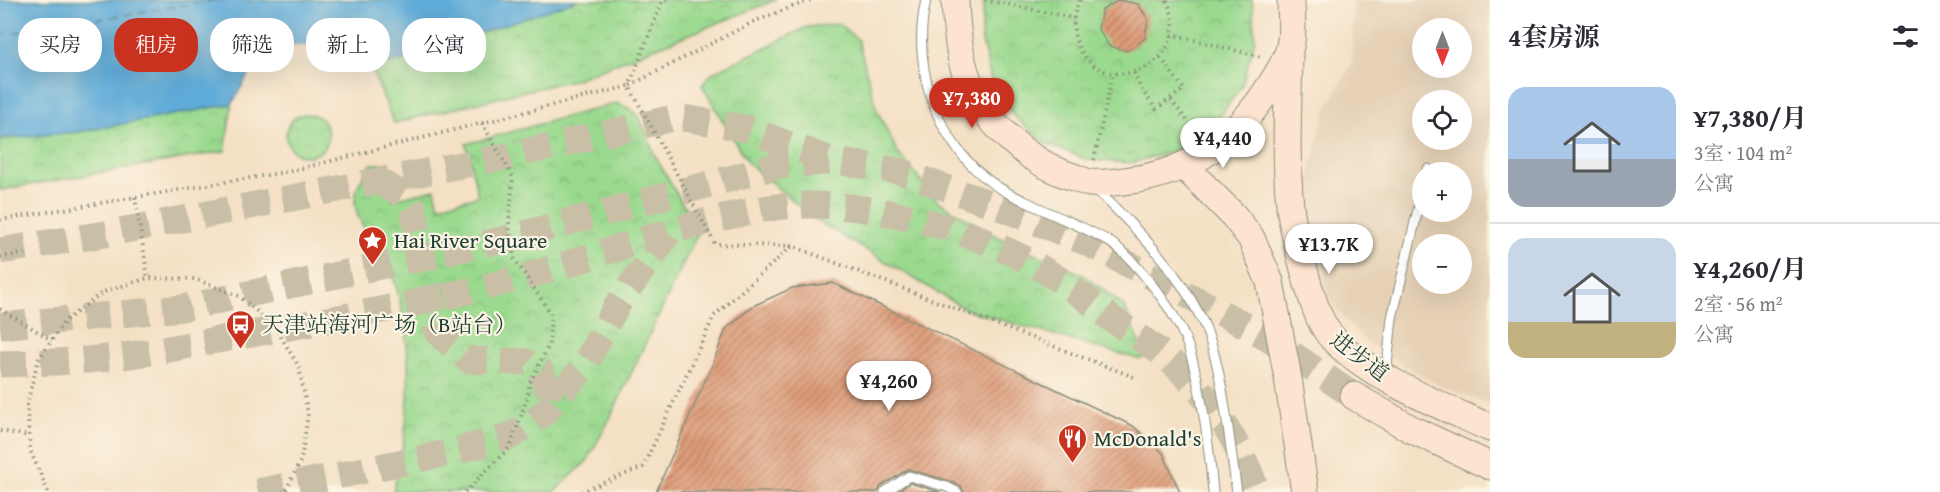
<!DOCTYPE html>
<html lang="zh">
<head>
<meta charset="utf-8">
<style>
	body { margin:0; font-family:"Gentium Book Plus","Noto Serif SC",serif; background:#f7f7f7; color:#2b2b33; height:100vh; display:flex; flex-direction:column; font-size:22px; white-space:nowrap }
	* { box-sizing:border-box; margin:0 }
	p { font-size:20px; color:#7c7c81 }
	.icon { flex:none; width:33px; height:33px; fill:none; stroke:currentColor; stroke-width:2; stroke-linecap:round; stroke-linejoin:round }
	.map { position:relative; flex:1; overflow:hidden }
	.sheet { display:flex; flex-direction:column; background:#fff; width:450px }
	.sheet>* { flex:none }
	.hud { position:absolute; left:18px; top:18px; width:570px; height:54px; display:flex; gap:12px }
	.needle { width:39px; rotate:180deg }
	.tools { position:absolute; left:1412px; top:18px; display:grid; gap:12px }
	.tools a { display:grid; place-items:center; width:60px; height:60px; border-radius:50%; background:#fff; box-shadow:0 6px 24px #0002; font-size:30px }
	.price { position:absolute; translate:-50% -51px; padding:0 14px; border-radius:21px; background:#fff; color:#222; font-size:20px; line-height:39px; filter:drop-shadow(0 2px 3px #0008) }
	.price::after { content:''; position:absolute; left:50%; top:36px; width:18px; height:14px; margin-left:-9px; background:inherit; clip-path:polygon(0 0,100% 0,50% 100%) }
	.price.active { background:#c8321e; color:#fff }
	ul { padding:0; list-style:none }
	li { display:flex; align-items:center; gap:18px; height:150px; padding:0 18px }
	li+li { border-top:2px solid #e1e1e2 }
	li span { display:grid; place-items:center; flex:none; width:168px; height:120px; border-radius:18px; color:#555 }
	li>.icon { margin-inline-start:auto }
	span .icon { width:72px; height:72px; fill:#fffc; stroke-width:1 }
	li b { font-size:26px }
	h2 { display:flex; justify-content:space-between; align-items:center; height:72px; padding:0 18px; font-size:26px }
	.chip { padding:0 21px; border-radius:24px; background:#fff; box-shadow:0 6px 24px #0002; font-size:21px; line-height:54px }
	.chip.active { background:#c8321e; color:#fff }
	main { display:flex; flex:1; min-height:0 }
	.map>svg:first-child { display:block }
	.built { fill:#e6d1b6; fill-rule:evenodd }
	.park { fill:url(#park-crowns); stroke:#5c8b61; stroke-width:1.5 }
	.water { fill:#60acd8; stroke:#407486; stroke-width:1.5 }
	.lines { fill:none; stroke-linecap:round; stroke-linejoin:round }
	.ferry { stroke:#325e65; stroke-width:1.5; stroke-dasharray:8 6; stroke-linecap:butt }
	.building { fill:url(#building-hatch) }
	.secondary-tunnel { stroke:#c9bfa7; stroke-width:27; stroke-dasharray:27 14; stroke-linecap:butt }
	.lane-casing { stroke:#8a8e7c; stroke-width:11 }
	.secondary-casing { stroke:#8a8e7c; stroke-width:29 }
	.path { stroke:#8a8e7c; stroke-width:4; stroke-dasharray:1.5 4.5; stroke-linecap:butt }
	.lane { stroke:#fff; stroke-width:9 }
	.secondary { stroke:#fde4d1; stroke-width:27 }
	.labels { text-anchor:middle; stroke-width:4.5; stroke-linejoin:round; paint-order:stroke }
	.poi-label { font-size:22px; fill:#1f3d34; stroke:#fcf5e5; text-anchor:start }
	.street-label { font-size:22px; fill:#1f3d34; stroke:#fcf5e5 }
</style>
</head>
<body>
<main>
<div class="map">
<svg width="1490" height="492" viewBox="0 0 1490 492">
	<defs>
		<pattern id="park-crowns" width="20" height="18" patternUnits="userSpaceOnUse" patternTransform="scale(1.5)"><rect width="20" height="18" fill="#9ad98e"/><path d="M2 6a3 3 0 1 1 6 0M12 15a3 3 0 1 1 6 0" fill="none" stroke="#84bb7b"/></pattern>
		<pattern id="building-hatch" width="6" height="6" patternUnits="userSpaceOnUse" patternTransform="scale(1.5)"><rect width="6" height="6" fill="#de9c79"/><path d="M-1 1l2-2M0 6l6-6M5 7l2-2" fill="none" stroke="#b38064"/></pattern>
	</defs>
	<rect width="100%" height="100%" fill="#fcf5e5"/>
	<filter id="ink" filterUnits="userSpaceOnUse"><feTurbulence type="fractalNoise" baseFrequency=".0167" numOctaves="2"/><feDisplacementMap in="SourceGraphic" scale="12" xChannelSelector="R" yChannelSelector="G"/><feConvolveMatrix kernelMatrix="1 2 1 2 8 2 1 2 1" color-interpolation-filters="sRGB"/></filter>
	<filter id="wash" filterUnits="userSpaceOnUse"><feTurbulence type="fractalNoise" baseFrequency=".008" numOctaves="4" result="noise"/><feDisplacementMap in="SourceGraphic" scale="24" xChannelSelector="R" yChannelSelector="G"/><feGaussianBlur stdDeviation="1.35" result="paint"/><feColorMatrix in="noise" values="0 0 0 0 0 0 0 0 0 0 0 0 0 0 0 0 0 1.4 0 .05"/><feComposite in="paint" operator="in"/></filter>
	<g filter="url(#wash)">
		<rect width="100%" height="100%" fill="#f4e0c4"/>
		<path class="built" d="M1353,0H1490V404L1440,386L1364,341L1328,299L1307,186L1324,113L1352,63ZM1422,28H1461V68H1422ZM1422,100H1461V140H1422ZM1422,172H1461V212H1422ZM1422,244H1461V284H1422Z"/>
		<path class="park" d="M0,0H776L576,79L394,123L372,70L335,45H292L253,65L232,104L225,151L0,190Z
			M984,0H1252L1255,39L1242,85L1215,123L1177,150L1131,163L1088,160L1047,144L1014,116L991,79L981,37Z
			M839,24L858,40L876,108L898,153L939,202L998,237L1083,275L1124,306L1146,357L1138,359L967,310L814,219L747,162L702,85L712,73L807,27Z
			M617,103L630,109L639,116L656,158L682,203L699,223V230L610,418L587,461L554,492H393C395,481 398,471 400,461C412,404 412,337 395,282C391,273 387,261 382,252C378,246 372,240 368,234C349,207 351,190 372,164H385L394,199L435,189L439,206L478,196L466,144Z
			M286 135a21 21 0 1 1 42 0a21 21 0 1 1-42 0Z"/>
		<path class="water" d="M0,0H578L372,70L335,45H292L253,65L232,104L79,132L0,139Z"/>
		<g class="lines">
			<path class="ferry" d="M0,35L216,0"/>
		</g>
		<g id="blocks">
			<path class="building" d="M1119,0L1138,4L1148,19L1145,38L1127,51L1109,46L1098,29L1102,10Z
				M833,283L1133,426L1163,453L1180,492H964L961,486L950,481L908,469L881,486L878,492H656L713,363L726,329L753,306L792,288Z
				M910,483L940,492H897Z"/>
		</g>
	</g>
	<g filter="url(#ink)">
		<use href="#blocks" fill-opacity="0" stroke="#8a8e7c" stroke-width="1.5"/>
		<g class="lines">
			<path class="secondary-tunnel" d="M379,181L405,196L413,208L437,332L469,360L526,362L541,372L549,391L543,414
				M0,251L105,234L508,156L678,117L743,128L828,159
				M0,326L182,308L498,241L777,166L835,161L899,171L1002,208L1088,243L1260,333L1354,396
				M0,364C32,363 65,362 97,359C151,354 203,342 256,333C340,318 425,303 508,281C594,259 676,224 763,209C846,194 960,224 1032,263C1061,279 1086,299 1112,319C1133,334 1156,347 1174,364C1211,398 1241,445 1257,492
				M258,492L452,452L511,436L543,414L583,368L617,305L670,231"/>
			<defs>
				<path id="lane" d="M926,0C909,73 942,159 1010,194C1029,203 1048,213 1068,221C1093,233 1109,238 1129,258C1153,284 1178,315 1189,349C1203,393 1209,446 1213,492
					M1427,172L1428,169
					M1095,188C1135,228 1175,266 1200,316C1223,360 1229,442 1237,492
					M1386,375L1392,318L1422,193
					M885,492L909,476L947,487L957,492"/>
				<path id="secondary" d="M955,0C956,25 958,53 967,77C985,123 1026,161 1073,177C1078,179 1085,182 1090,183C1103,184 1118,182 1131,180C1193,172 1237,138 1270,86C1277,75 1286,62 1289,50C1294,35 1291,16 1291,0
					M1289,56C1288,106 1285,156 1290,206C1293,231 1301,257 1307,281C1314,303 1319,325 1336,342C1376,380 1440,405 1490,428
					M1184,166L1234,216L1251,238L1270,282L1288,378L1305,492
					M1354,396L1411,429L1490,466"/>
			</defs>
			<use href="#lane" class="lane-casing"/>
			<use href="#secondary" class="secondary-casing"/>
			<path class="path" d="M810,0L753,22L629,86L715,244L792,246L1134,377
				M985,0L1074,18
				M1080,0C1073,12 1072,27 1076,40C1099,107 1200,63 1166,0
				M1171,34L1261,57
				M1134,73L1141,89L1156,109L1184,89L1160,57
				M1171,100L1196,132
				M1094,160L1113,73
				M135,197L148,278
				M0,220L291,171L629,86L662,2L667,0
				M0,257L29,253
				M0,309L52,340
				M0,431L29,436
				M48,492L30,450L27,405L38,360L65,321L103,292L148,278L195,279L239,296L275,327L299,367L308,414L301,460L285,492
				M465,492L510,447L526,402L530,382L549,345L551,314L514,258L509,224L513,177L482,123
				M581,492L643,467L714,316L792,246"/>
			<use href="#lane" class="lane"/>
			<use href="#secondary" class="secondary"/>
		</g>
	</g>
	<defs>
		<symbol id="sight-pin" viewBox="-11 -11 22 30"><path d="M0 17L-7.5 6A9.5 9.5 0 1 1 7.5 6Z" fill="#c8321e" stroke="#fcf5e5"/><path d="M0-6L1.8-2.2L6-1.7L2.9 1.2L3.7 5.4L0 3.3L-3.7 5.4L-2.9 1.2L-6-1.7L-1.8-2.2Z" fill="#fff"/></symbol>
		<symbol id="bus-pin" viewBox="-11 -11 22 30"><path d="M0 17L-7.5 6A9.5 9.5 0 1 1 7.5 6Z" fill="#c8321e" stroke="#fcf5e5"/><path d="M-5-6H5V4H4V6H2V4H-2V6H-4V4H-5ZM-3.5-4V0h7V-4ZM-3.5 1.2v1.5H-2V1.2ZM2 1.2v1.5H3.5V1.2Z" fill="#fff"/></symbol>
		<symbol id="restaurant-pin" viewBox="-11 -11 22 30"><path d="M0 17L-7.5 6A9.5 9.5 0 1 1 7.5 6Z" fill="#c8321e" stroke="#fcf5e5"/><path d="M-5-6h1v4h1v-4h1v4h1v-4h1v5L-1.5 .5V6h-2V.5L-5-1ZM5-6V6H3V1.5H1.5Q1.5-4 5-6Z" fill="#fff"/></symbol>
	</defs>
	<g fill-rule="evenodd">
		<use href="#sight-pin" x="356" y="224" width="33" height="45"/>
		<use href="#bus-pin" x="224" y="308" width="33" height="45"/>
		<use href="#restaurant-pin" x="1056" y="422" width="33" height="45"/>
	</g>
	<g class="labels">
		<g class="poi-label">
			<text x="394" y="248">Hai River Square</text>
			<text x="262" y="332">天津站海河广场（B站台）</text>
			<text x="1094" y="446">McDonald's</text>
		</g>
		<g class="street-label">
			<text transform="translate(1360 356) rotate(37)" y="8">进步道</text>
		</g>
	</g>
</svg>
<div class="tools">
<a><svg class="needle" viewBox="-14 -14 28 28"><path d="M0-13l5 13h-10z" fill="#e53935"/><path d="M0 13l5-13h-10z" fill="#7c7c81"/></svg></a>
<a><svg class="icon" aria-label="locate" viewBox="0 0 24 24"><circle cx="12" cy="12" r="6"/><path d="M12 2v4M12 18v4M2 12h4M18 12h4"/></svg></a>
<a>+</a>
<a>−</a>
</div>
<b class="price active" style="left:972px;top:129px">¥7,380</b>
<b class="price" style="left:1223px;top:169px">¥4,440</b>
<b class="price" style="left:1329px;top:275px">¥13.7K</b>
<b class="price" style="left:889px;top:412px">¥4,260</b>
<div class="hud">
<a class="chip">买房</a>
<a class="chip active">租房</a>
<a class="chip">筛选</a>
<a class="chip">新上</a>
<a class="chip">公寓</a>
</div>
</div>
<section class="sheet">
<h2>4套房源<svg class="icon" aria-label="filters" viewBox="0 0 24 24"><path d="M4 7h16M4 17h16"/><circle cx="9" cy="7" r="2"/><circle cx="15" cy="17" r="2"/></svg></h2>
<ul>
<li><span style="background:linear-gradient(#a9c7e8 60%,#9aa5b1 0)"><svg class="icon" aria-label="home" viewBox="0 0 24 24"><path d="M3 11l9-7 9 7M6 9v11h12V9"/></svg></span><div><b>¥7,380/月</b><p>3室 · 104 m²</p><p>公寓</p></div></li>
<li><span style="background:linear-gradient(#c9d6e8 70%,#c2b280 0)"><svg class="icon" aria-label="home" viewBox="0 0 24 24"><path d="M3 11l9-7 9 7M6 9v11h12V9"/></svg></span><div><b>¥4,260/月</b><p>2室 · 56 m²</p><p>公寓</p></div></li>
</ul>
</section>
</main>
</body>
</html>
